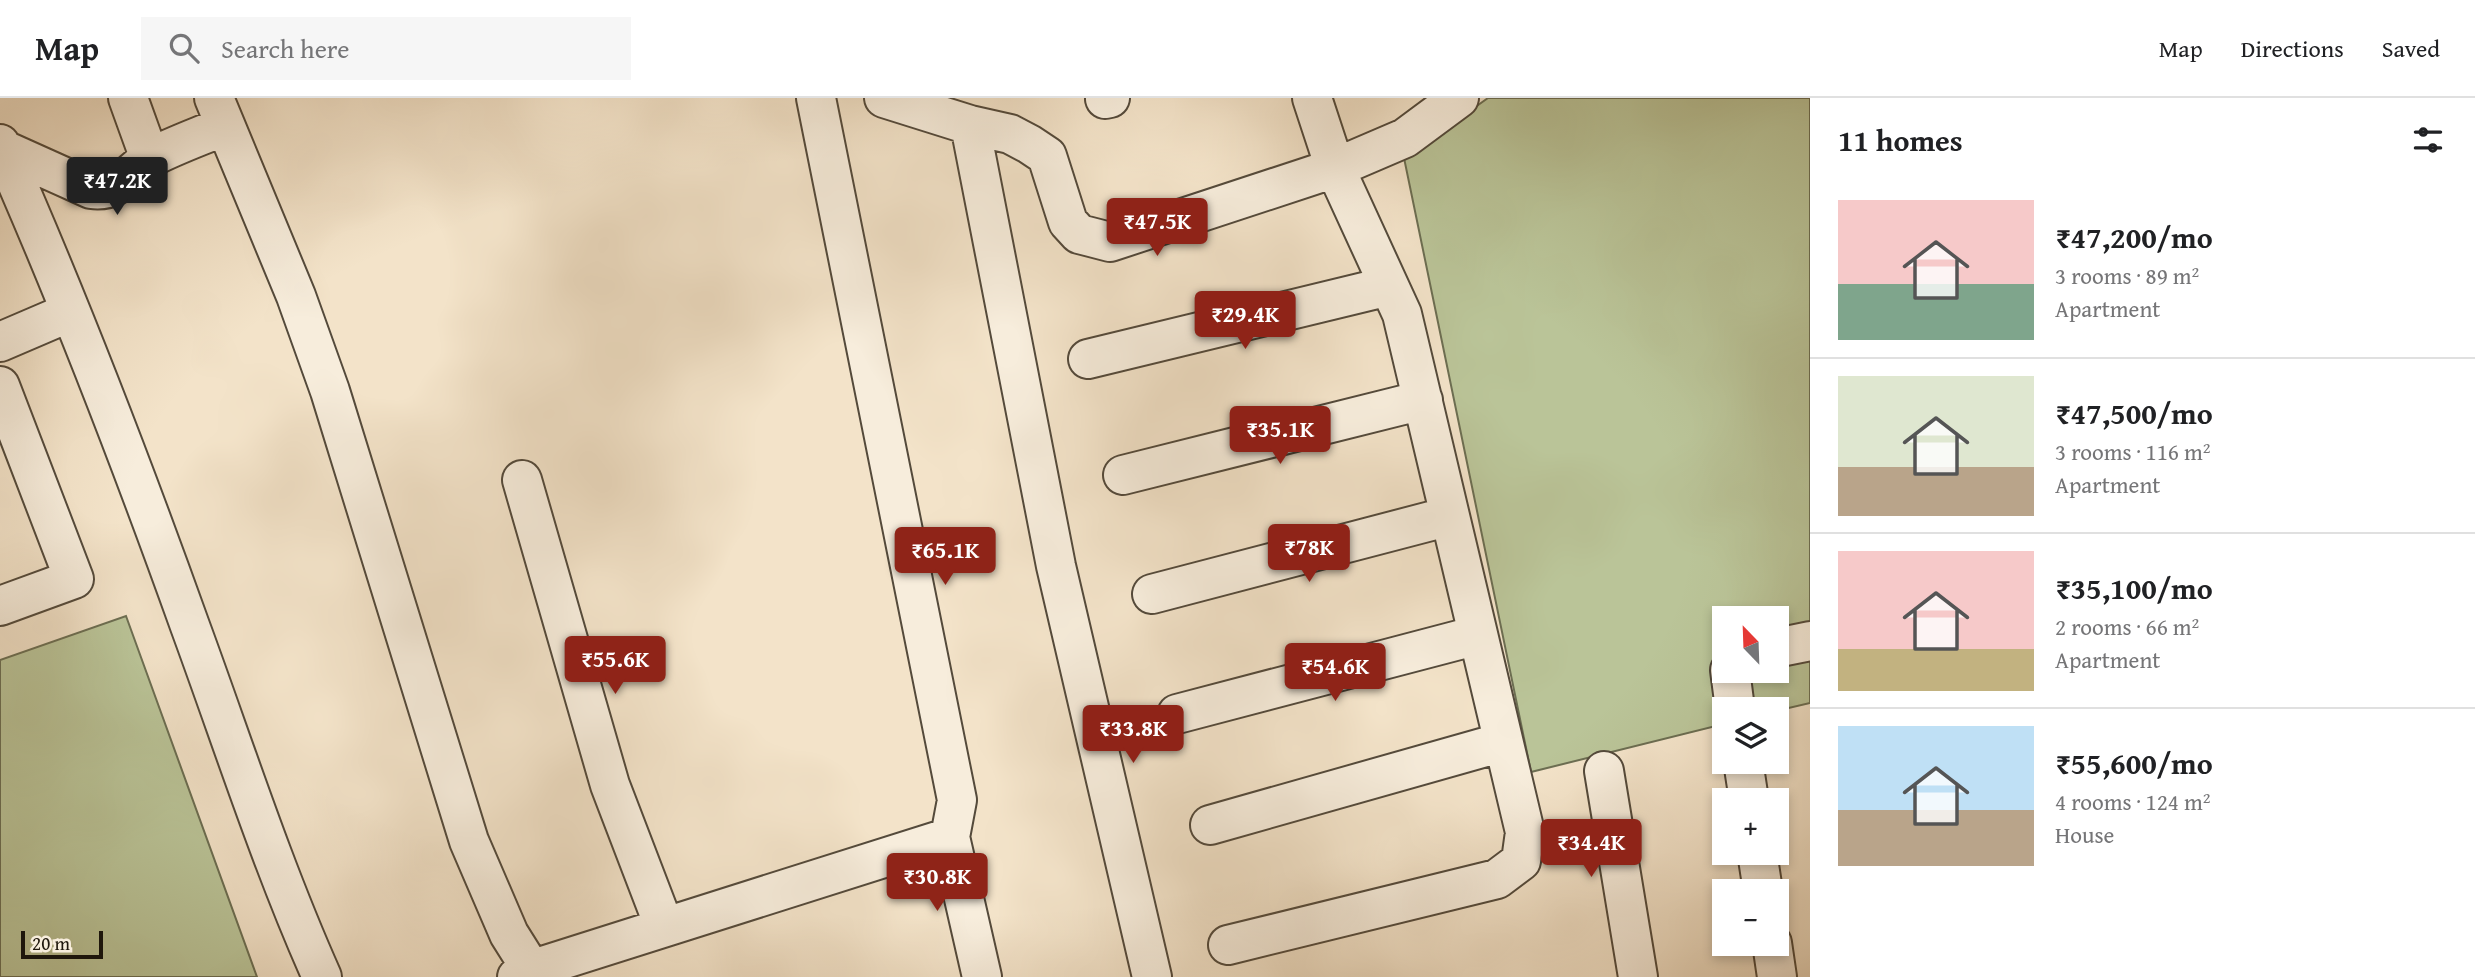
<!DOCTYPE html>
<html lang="en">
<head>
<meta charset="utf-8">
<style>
	body { margin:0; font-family:"Gentium Book Plus",serif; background:#f6f6f6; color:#202124; height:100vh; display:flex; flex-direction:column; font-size:26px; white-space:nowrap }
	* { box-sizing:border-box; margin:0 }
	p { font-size:23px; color:#757577 }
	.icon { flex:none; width:38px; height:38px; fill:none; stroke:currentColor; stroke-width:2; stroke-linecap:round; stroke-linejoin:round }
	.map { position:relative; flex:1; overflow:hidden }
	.details { display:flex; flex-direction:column; background:#fff; width:665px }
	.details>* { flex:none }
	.needle { width:46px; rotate:337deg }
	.fabs { position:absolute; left:1712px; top:508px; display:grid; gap:14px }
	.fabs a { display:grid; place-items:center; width:77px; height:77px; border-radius:0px; background:#fff; box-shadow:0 4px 10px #0003; font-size:35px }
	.scale { position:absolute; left:21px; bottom:18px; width:82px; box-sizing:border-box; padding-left:7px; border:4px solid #1f170c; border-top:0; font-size:19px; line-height:24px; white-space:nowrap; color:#1f170c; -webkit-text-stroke:5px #f7eddc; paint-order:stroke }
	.price { position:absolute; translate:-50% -60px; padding:0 16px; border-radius:7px; background:#8f2418; color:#fff; font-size:23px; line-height:46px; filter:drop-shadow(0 2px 4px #0008) }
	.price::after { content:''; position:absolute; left:50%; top:42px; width:21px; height:16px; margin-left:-10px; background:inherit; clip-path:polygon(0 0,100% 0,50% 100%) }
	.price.active { background:#222; color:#fff }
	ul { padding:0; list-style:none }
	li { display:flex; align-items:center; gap:21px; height:175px; padding:0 28px }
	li+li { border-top:2px solid #e0e0e0 }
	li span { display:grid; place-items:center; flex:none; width:196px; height:140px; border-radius:0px; color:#555 }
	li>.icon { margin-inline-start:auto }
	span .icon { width:84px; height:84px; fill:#fffc; stroke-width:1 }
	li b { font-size:30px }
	h2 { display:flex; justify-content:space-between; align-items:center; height:84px; padding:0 28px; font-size:30px }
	header { display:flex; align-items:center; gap:42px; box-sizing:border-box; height:98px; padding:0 35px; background:#fff; border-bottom:2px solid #e0e0e0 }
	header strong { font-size:33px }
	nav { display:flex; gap:38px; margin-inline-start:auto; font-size:24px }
	.search { width:490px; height:63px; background:#f6f6f6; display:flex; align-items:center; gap:18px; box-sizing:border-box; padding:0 24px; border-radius:0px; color:#757577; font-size:26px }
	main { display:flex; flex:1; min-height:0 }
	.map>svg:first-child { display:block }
	.green { fill:#bac498; stroke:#6c6e52; stroke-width:2; fill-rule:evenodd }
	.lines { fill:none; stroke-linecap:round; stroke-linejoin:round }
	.minor-casing { stroke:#544a3b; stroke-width:42 }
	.minor { stroke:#f7eddc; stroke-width:38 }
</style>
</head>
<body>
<header>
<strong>Map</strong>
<div class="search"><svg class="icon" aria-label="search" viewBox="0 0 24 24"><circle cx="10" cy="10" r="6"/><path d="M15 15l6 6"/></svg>Search here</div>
<nav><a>Map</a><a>Directions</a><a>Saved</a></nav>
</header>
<main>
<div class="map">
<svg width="1810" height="879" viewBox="0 0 1810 879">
	<rect width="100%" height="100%" fill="#f3e3c9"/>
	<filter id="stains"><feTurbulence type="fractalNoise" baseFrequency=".00286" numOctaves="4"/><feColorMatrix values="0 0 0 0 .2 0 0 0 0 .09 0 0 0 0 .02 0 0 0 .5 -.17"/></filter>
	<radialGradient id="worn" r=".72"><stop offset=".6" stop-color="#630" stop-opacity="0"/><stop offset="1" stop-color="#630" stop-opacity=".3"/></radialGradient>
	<path class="green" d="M1488,0H1810V605L1776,613L1724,611V626L1531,674L1404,60ZM1724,520H1776V572H1724Z
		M126,518L257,879H0V562Z"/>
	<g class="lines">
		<defs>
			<path id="minor" d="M128,0L150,61
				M214,0L296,198L330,293L469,743L509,836L536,879
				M884,0L970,27L1010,36L1029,46L1047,58L1068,124L1079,136L1110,144L1335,70L1405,40L1459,0
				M1105,1L1110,0
				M970,27L1056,468L1152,879
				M0,46C70,204 132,366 190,528C233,645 271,765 322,879
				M2,51L91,91C121,95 130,72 152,59C175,47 201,38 224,28
				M0,244L70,214
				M1088,261L1389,188
				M0,288L74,481L0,508
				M1123,377L1423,302
				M522,382L610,687L664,828
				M1152,496L1450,418
				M1776,550L1810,543
				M1730,572L1735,611
				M1177,616L1478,537
				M1743,663L1749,702
				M1604,673L1638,879
				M1210,727L1503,644
				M950,739L982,879
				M1757,754L1763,793
				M1772,845L1777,879
				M1228,847L1497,781L1521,763L1525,734L1402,216L1335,70L1312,0
				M517,879L533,871L950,739L957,702L816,0"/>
		</defs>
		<use href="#minor" class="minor-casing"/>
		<use href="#minor" class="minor"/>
	</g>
	<rect width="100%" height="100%" filter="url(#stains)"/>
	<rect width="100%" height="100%" fill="url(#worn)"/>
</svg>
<div class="fabs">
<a><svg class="needle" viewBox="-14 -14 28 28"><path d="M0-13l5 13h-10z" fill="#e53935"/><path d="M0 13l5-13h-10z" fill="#757577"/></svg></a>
<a><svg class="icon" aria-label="layers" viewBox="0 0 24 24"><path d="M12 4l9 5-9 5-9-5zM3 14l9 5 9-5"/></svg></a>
<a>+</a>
<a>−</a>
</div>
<div class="scale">20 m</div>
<b class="price active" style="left:117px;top:119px">₹47.2K</b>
<b class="price" style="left:1157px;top:160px">₹47.5K</b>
<b class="price" style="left:1245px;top:253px">₹29.4K</b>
<b class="price" style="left:1280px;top:368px">₹35.1K</b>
<b class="price" style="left:1309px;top:486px">₹78K</b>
<b class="price" style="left:945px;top:489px">₹65.1K</b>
<b class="price" style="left:615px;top:598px">₹55.6K</b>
<b class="price" style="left:1335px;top:605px">₹54.6K</b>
<b class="price" style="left:1133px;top:667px">₹33.8K</b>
<b class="price" style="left:1591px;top:781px">₹34.4K</b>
<b class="price" style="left:937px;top:815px">₹30.8K</b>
</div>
<section class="details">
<h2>11 homes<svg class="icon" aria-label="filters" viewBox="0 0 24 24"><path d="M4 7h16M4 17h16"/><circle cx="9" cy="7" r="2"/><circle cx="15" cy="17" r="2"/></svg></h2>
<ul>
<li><span style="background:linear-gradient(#f6c9c9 60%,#7fa58c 0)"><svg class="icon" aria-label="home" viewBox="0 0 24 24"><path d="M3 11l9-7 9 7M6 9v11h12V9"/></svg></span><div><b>₹47,200/mo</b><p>3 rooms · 89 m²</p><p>Apartment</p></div></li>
<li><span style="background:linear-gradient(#dfe7d0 65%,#b9a48a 0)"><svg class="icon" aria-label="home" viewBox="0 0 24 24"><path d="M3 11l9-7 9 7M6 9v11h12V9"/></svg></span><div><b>₹47,500/mo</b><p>3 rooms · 116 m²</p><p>Apartment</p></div></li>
<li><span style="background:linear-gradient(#f6c9c9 70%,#c2b280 0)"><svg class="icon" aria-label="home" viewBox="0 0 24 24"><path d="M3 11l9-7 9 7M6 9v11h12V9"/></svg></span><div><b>₹35,100/mo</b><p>2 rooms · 66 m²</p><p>Apartment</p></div></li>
<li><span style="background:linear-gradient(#bfe0f5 60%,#b9a48a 0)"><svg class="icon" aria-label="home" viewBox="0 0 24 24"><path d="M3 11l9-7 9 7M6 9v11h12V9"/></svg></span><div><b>₹55,600/mo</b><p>4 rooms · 124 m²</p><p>House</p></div></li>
</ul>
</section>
</main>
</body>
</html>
